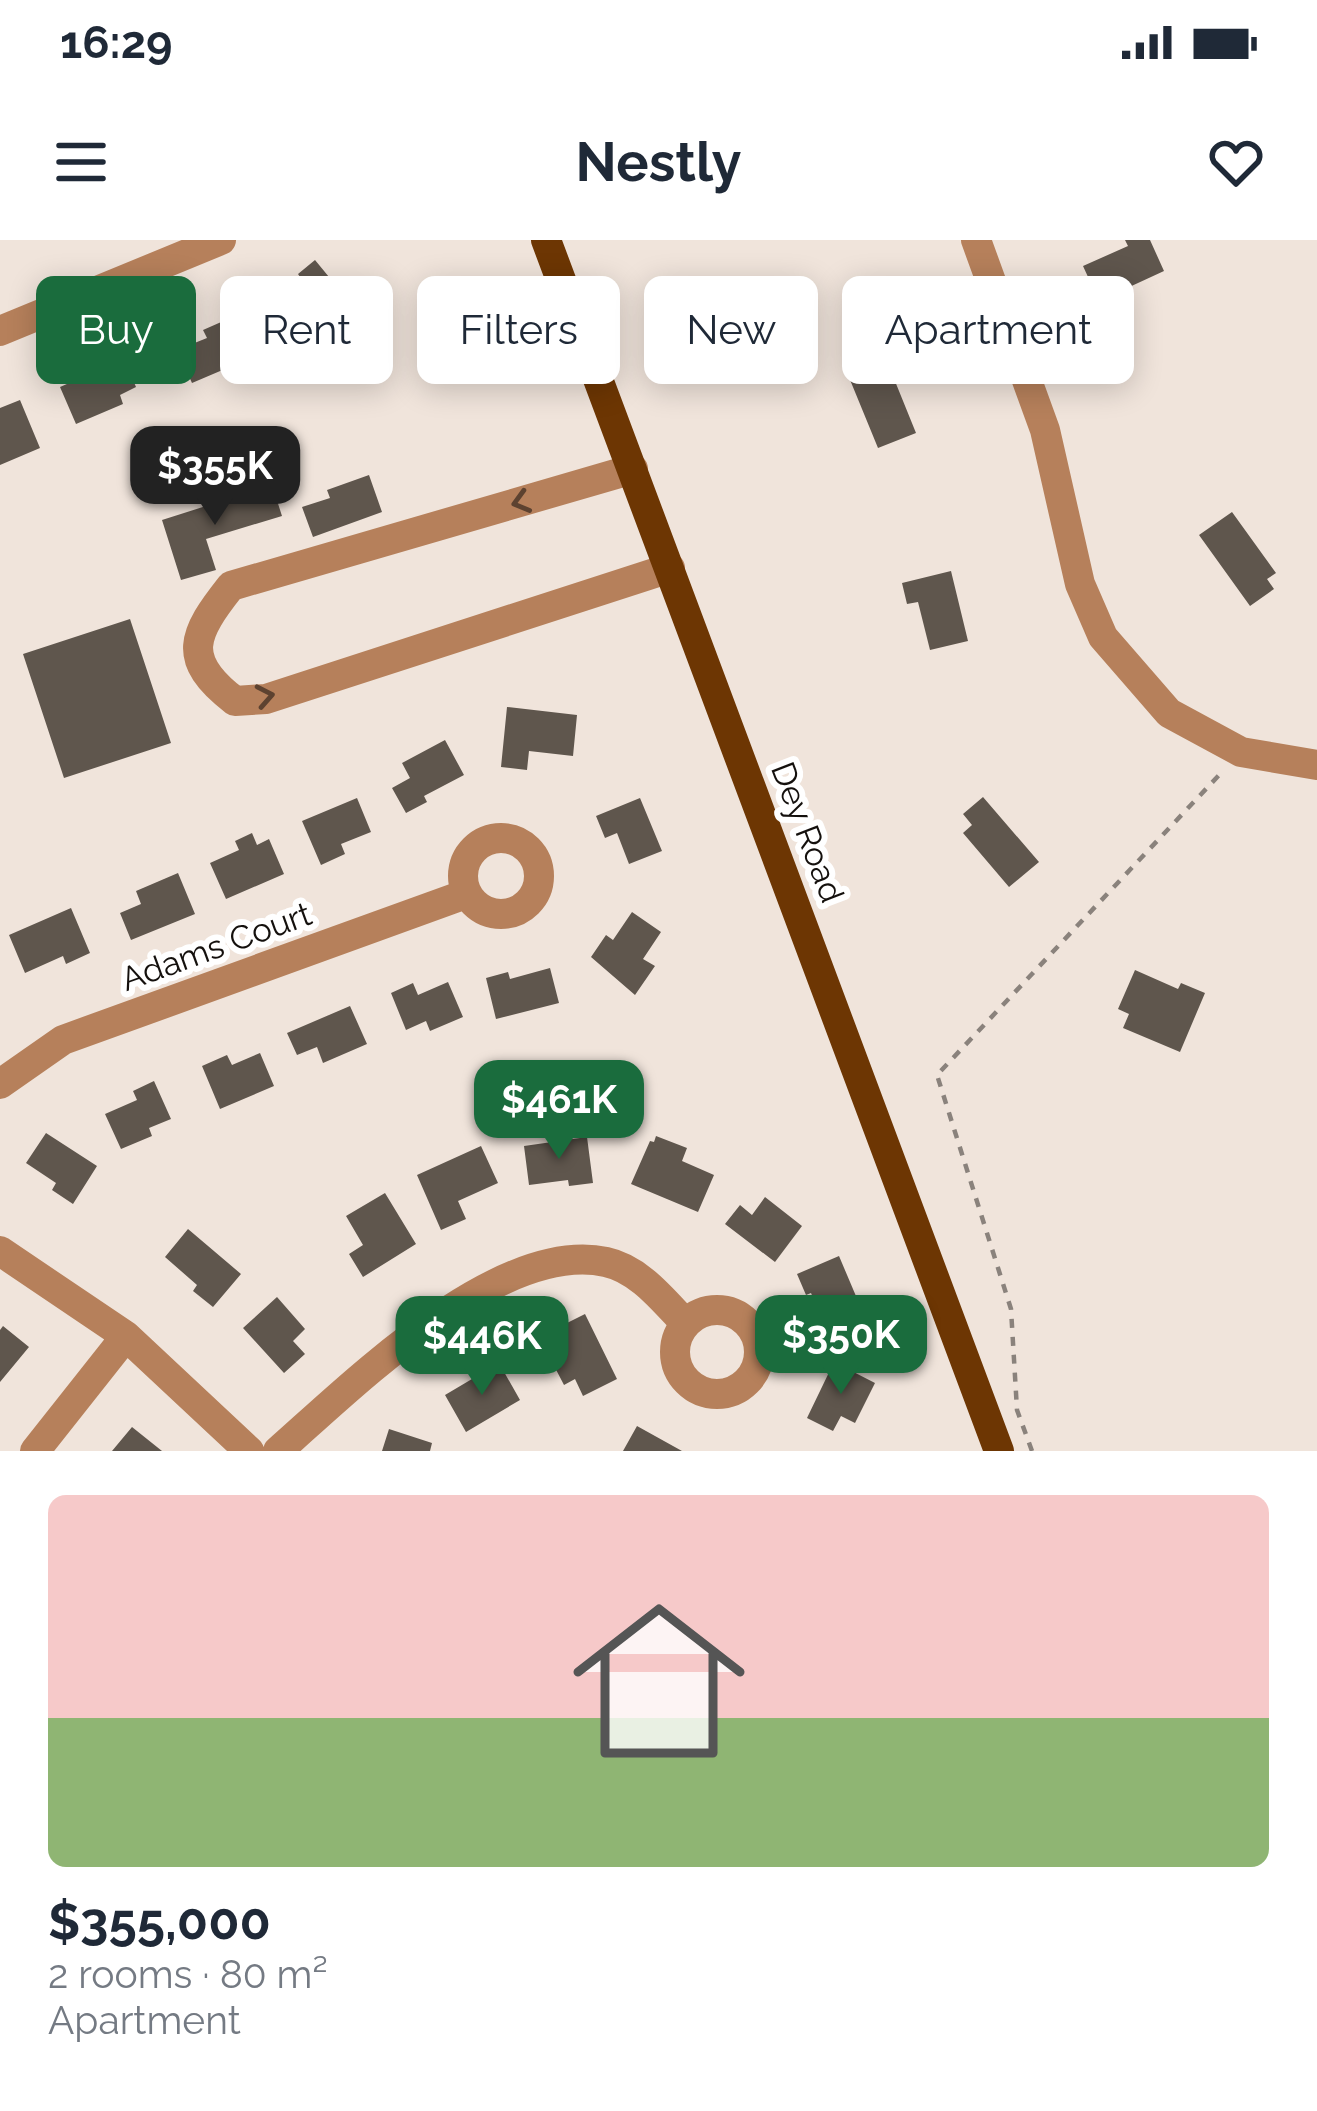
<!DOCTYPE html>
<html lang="en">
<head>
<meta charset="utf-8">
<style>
	body { margin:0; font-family:Raleway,sans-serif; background:#f2f2f3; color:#1f2937; height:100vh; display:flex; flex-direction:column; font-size:45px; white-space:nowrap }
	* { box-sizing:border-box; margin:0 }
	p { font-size:39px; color:#747a83 }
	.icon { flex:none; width:66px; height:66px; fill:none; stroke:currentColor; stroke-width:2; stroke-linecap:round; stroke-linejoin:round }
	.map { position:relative; height:1211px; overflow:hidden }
	.sheet { display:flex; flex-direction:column; background:#fff; flex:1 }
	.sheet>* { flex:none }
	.banner { position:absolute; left:36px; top:36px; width:1245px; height:108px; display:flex; gap:24px }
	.price { position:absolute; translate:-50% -102px; padding:0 27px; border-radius:24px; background:#1a6c3d; color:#fff; font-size:39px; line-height:78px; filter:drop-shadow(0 3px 6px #0008) }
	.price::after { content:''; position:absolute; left:50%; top:72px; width:36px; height:27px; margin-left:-18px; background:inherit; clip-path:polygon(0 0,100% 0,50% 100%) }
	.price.active { background:#222; color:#fff }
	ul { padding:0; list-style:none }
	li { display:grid; align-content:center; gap:24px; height:636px; padding:0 48px }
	li span { display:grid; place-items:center; height:372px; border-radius:18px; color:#555 }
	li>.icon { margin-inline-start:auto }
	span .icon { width:216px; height:216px; fill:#fffc; stroke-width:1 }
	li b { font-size:51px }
	.chip { padding:0 42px; border-radius:18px; background:#fff; box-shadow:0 6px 30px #0003; font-size:42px; line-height:108px }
	.chip.active { background:#1a6c3d; color:#fff }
	.status { display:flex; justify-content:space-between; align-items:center; height:84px; padding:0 60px; background:#fff; direction:ltr }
	.status svg { height:33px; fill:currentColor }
	header { display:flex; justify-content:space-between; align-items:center; height:156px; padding:0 48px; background:#fff; font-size:54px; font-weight:700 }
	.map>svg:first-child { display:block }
	.building { fill:#5f564d }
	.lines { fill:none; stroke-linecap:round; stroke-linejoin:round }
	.path { stroke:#8a827c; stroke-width:4.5; stroke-dasharray:9 9; stroke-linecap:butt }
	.minor { stroke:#b6805b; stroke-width:30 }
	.major { stroke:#6d3603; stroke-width:30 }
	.oneway { stroke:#5d4230 }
	.labels { text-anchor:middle; stroke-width:12; stroke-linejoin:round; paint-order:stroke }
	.street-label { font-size:33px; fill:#14100d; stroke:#fff }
</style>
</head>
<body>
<div class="status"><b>16:29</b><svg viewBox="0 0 49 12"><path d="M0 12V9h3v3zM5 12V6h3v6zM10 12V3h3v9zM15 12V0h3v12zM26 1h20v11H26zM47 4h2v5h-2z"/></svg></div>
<header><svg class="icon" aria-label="menu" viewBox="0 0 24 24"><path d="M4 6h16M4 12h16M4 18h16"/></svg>Nestly<svg class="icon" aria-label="heart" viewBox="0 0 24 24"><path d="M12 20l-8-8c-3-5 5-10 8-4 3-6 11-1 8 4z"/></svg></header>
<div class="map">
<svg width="1317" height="1211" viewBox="0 0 1317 1211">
	<rect width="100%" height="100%" fill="#f0e4db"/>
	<path class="building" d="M1125,0H1150L1164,31L1099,61L1083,26L1128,6Z
		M315,20L343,54L293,94L270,66L302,40L298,34Z
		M228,79L246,120L192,143L177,110L207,98L203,90Z
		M884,114L916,193L878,208L846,130Z
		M124,119L136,147L120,155L123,164L76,184L60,147Z
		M20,160L40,208L0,225V168Z
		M369,235L382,272L313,297L302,267L330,258L327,250Z
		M272,245L282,276L206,299L216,330L181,340L162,280Z
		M1232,272L1276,333L1267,339L1274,349L1250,366L1199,295Z
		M951,331L968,401L930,410L918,362L907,364L902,343Z
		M130,379L171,503L64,538L23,414Z
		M507,467L577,475L573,516L529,511L527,530L501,527Z
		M445,500L464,535L424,556L427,562L406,573L392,548L410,538L402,523Z
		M983,557L1039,622L1009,647L963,593L972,585L963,574Z
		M357,558L371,592L341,604L345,614L321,625L302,581Z
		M640,558L662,611L629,624L617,593L605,598L596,576Z
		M252,593L257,605L269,599L284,634L226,659L210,623L239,610L235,601Z
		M178,633L195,674L131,700L120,673L141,664L136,651Z
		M71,668L90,713L66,724L63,716L25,733L9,695Z
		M632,672L661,692L643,719L655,726L635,755L591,717L606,695L613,700Z
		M550,728L559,763L496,779L486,738L508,732L510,739Z
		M1135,730L1178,749L1181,743L1205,753L1180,812L1123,788L1129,774L1118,769Z
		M448,742L463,777L430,791L426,781L406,790L391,753L413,743L418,755Z
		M350,766L367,804L323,823L317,807L297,815L287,793Z
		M260,813L274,846L220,869L202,826L227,815L232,825Z
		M154,841L171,879L149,888L152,896L121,909L105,874L137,860L133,851Z
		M46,893L97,926L73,964L52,950L56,943L26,923Z
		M656,896L687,908L682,921L714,935L698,972L631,944L650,901L654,902Z
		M587,897L593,943L569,946L568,940L529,945L524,906Z
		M481,906L498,943L458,961L466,979L441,990L417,935Z
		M385,953L416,1004L363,1037L349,1014L363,1005L346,976Z
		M765,957L802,986L775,1022L725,984L740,965L752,975Z
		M188,989L241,1034L213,1067L193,1051L197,1045L165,1017Z
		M839,1016L864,1075L827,1091L811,1053L806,1055L797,1034Z
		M277,1057L305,1089L293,1101L305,1114L284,1133L243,1088Z
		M585,1074L617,1139L583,1156L575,1139L564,1145L551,1120L560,1115L549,1092Z
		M3,1086L29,1107L0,1142V1090Z
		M834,1122L875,1143L855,1183L841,1176L833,1191L807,1178Z
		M499,1123L520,1160L466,1192L445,1155Z
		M637,1186L682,1211H623Z
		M132,1187L162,1211H112Z
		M389,1189L432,1203L430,1211H382Z"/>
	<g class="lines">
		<path class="path" d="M1032,1211L1017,1170L1011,1069L937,835L1221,533"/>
		<path class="minor" d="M976,0L1045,190L1080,344L1103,397L1169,473L1241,512L1317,525
			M0,91L221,0
			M633,229L231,346C193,394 180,419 235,461L266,459L670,328
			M463 636a38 38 0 1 1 76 0a38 38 0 1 1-76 0Z
			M0,844L63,800L466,654
			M0,1011L126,1096L249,1211
			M675 1112a42 42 0 1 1 84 0a42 42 0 1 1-84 0Z
			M35,1211L126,1096
			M278,1211C352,1146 499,999 606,1022C639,1029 663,1060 685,1083"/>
		<path class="major" d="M546,0L999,1211"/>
	</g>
	<defs><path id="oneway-chevron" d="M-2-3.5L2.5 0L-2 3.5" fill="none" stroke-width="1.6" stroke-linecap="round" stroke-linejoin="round" transform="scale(3)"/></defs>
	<g class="oneway">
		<use href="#oneway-chevron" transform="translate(521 262) rotate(164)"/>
		<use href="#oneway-chevron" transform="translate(265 456) rotate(-11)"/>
	</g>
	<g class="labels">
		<g class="street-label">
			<text transform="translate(808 592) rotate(69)" y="12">Dey Road</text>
			<text transform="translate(216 706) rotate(-20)" y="12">Adams Court</text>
		</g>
	</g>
</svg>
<b class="price active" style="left:215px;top:288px">$355K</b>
<b class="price" style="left:559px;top:922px">$461K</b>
<b class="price" style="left:841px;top:1157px">$350K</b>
<b class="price" style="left:482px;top:1158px">$446K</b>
<div class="banner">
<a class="chip active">Buy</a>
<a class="chip">Rent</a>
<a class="chip">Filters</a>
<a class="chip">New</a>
<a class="chip">Apartment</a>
</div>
</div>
<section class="sheet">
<ul>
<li><span style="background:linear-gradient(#f6c9c9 60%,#8fb573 0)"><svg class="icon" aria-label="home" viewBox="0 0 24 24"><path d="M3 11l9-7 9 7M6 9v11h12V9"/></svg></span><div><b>$355,000</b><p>2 rooms · 80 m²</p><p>Apartment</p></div></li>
</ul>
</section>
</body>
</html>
